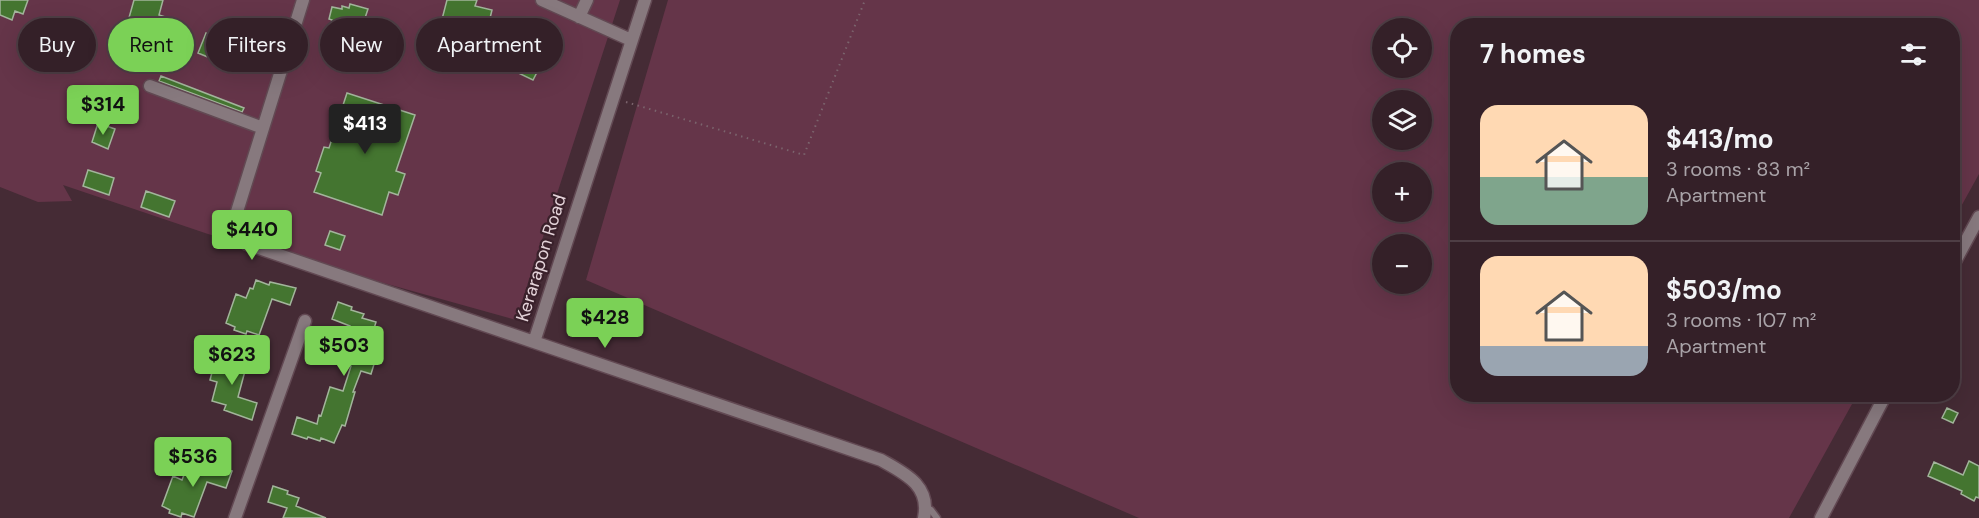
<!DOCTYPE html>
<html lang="en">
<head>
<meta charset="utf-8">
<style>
	body { margin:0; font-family:"DM Sans",sans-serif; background:#3f2d34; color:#f1f3f6; height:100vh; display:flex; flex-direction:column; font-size:22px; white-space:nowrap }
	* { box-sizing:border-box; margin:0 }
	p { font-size:20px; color:#a9a3a8 }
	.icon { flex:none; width:33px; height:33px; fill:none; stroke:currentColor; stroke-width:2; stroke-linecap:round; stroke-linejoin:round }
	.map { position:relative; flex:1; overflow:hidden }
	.details { position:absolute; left:1450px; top:18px; width:510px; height:384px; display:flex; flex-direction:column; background:#342028; border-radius:24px; box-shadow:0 6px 24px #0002,0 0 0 2px #4e3e45 }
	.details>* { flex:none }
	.hud { position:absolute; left:18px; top:18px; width:570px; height:54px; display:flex; gap:12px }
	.tools { position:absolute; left:1372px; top:18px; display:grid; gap:12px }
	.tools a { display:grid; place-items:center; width:60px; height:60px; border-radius:50%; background:#342028; box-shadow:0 6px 24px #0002,0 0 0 2px #4e3e45; font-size:30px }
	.price { position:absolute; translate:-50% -51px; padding:0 14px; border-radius:6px; background:#7bd156; color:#111; font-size:20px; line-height:39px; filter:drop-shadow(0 2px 3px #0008) }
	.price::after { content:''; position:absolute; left:50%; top:36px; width:18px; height:14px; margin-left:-9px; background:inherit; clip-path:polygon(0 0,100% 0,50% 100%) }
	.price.selected { background:#222; color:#fff }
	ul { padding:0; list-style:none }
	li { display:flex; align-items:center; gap:18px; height:150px; padding:0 30px }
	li+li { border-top:2px solid #4e3e45 }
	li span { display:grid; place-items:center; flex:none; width:168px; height:120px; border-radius:18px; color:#555 }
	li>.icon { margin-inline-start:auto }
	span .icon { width:72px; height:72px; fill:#fffc; stroke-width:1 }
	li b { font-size:26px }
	h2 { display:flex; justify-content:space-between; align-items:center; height:72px; padding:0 30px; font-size:26px }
	.chip { padding:0 21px; border-radius:27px; background:#342028; box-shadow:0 6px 24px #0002,0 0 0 2px #4e3e45; font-size:21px; line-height:54px }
	.chip.selected { background:#7bd156; color:#111 }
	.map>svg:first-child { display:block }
	.green { fill:#653549; fill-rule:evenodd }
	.building { fill:#447530; stroke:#a2b59b; stroke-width:1.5 }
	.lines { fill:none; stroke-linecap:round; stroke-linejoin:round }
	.lane-casing { stroke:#624953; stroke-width:9 }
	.street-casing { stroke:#624953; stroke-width:15 }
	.path { stroke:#7b646d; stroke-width:2; stroke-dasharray:1.5 4.5; stroke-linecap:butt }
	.lane { stroke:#87797e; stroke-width:6 }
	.street { stroke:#87797e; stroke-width:12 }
	.labels { text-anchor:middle; stroke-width:4.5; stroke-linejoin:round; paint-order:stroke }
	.street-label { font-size:18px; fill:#e4d3d9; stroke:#3a212b }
</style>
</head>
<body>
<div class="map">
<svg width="1979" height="518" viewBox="0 0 1979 518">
	<rect width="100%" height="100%" fill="#452b35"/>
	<path class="green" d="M0,0H620L516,320L208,234L63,185L72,201L38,202L0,187Z
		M668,0H1979V174L1953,221V26H1458V394L1857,395L1789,518H1139L586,280ZM1422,28V68H1383V28ZM1422,100V140H1383V100ZM1383,172H1422V212H1383ZM1422,244V284H1383V244Z"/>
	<path class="building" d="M0,0H28L23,14L15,11L12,20L0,15Z
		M134,0H163L159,15L178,21L164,60L111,38L115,28L125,32Z
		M447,0H477L475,6L492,10L482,51L470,48L467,60L451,56L454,44L445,41L449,25L441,23Z
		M350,4L368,9L363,24L359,23L353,43L337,38L338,31L330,29L332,20L329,19L332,7L342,9V6L349,8Z
		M216,27L236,35L234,39L240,41L230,66L198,53L206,33L212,36Z
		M533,33L552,43L533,80L514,71Z
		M161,76L244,108L242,112L159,81Z
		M347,93L415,115L396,171L405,174L398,195L389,192L382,215L314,192L321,173L316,171L324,147L329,148Z
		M98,123L115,129L108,149L92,142Z
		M88,170L114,178L109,195L83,186Z
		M146,191L175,201L169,217L141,207Z
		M330,231L345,236L340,250L325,245Z
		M256,280L269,285L270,282L296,288L290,305L272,299L259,335L247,331L246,334L234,330L235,327L226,323L236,294L246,298L250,288L253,289Z
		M338,302L352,307L351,310L364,314L362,318L376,322L370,342L380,345L371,374L361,371L353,392H355L345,426L342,425L334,443L321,438L320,441L308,437L307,439L292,434L297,417L317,424L319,415L321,416L330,387L343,391L351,366L339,363L350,326L332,319Z
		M237,353L249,356L238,397L257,403L252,420L224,410L226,405L212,401L217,382L210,380L216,357L234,362Z
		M1947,408L1958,413L1953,423L1942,418Z
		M1969,461L1979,466V498L1976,497L1974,501L1961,494L1962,491L1928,476L1934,462L1963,475Z
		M189,462L204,468L205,464L232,471L226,488L207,482L194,517L182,513L181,517L169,513L170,510L162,506L173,476L182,480Z
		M273,486L288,491L287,494L299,498L296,506L326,518H283L287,508L268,502Z"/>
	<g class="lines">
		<defs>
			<path id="lane" d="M925,507L931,510L937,518"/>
			<path id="street" d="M303,0L235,218C235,229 238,237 247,244L534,342
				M542,0L631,40
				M645,0L534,342L881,460C904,473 931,485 924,518
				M579,17L587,0
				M150,86L263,128
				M1953,265L1979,217
				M235,518L305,321
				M1821,518L1886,394"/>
		</defs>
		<use href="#lane" class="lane-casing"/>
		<use href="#street" class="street-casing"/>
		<path class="path" d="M626,102L804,155L865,0"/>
		<use href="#lane" class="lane"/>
		<use href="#street" class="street"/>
	</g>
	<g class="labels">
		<g class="street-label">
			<text transform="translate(541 258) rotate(-73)" y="6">Kerarapon Road</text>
		</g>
	</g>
</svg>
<div class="tools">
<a><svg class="icon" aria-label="locate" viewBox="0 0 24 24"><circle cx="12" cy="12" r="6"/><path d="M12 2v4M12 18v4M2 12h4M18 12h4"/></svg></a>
<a><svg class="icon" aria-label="layers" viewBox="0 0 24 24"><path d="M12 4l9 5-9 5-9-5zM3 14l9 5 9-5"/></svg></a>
<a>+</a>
<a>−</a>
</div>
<b class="price" style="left:103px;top:136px">$314</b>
<b class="price selected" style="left:365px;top:155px">$413</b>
<b class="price" style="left:252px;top:261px">$440</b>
<b class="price" style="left:605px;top:349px">$428</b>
<b class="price" style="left:344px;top:377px">$503</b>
<b class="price" style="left:232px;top:386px">$623</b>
<b class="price" style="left:193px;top:488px">$536</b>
<div class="hud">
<a class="chip">Buy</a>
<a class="chip selected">Rent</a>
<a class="chip">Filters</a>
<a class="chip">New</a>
<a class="chip">Apartment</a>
</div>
<section class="details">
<h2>7 homes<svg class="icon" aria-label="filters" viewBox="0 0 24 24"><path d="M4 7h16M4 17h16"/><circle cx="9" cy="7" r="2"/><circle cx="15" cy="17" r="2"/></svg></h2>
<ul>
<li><span style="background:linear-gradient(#ffd9b3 60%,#7fa58c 0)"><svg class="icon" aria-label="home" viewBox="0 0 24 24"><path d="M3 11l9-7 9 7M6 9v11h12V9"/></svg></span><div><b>$413/mo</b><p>3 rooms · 83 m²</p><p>Apartment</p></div></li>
<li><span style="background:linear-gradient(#ffd9b3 75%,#9aa5b1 0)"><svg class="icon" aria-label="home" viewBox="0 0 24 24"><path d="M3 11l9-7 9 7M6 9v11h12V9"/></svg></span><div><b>$503/mo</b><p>3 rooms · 107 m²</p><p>Apartment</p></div></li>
</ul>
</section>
</div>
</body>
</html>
